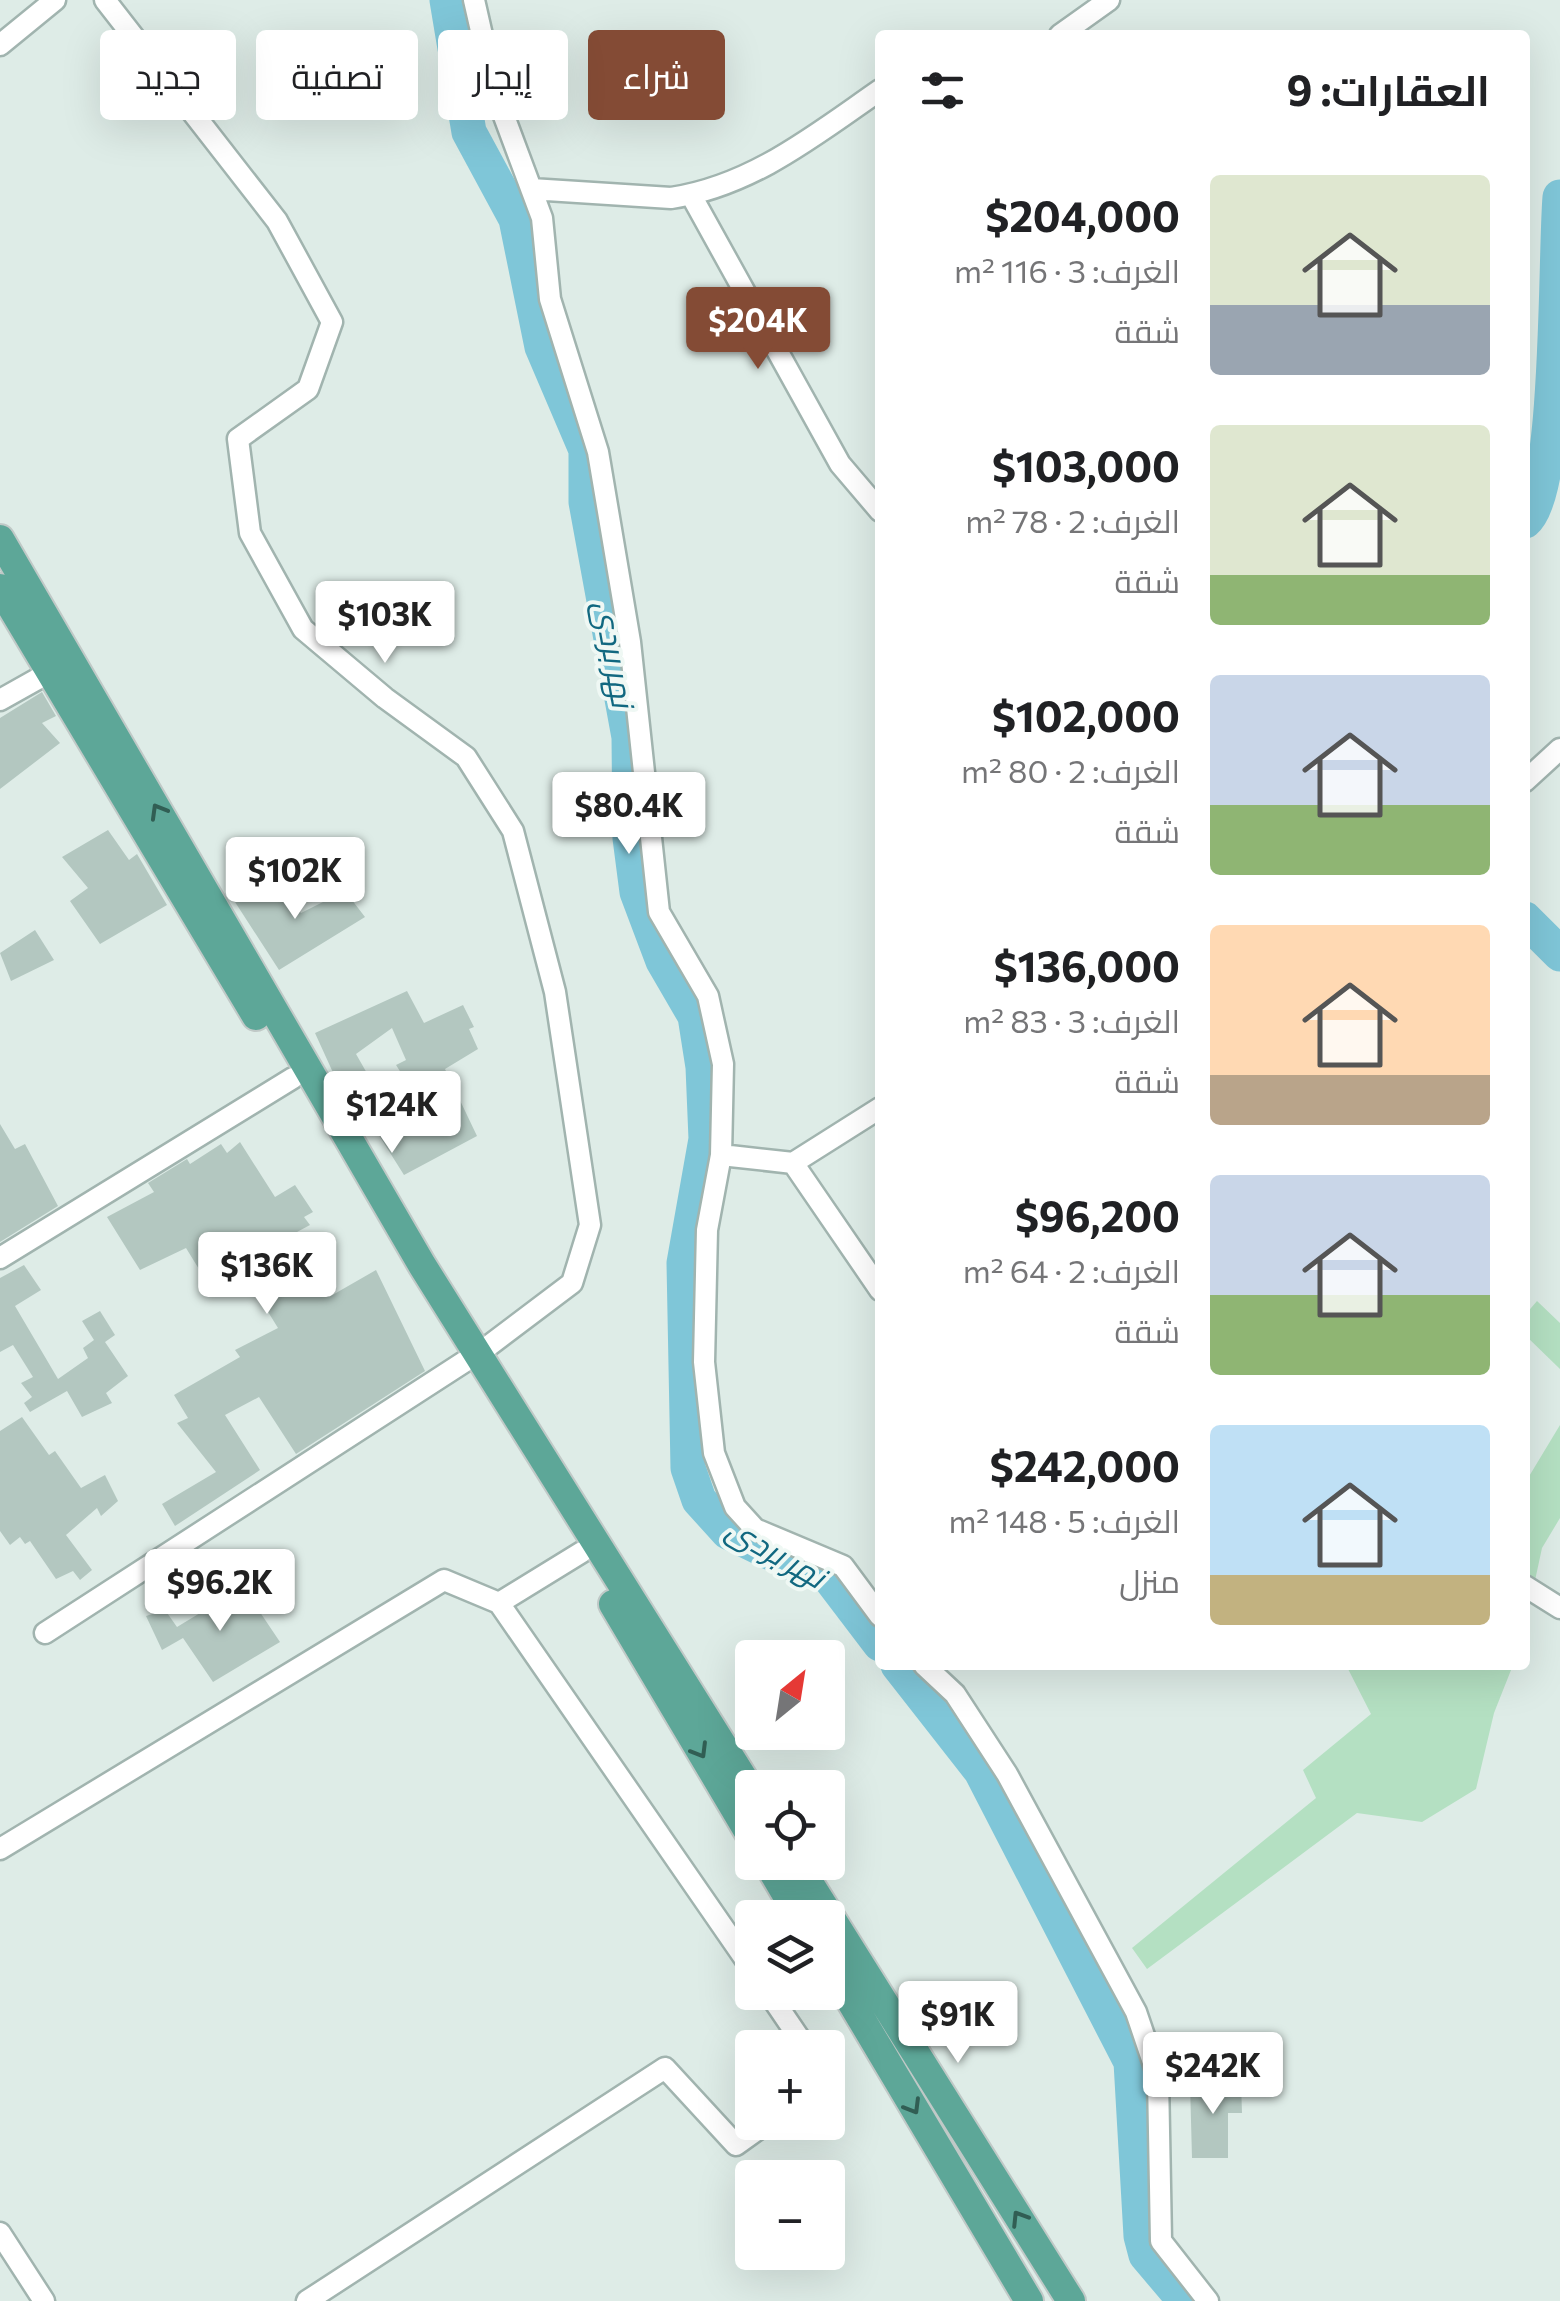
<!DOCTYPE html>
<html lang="ar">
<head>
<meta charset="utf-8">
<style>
	body { margin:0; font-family:Commissioner,Cairo,sans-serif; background:#f6f6f6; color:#202124; direction:rtl; height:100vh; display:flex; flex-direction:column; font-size:38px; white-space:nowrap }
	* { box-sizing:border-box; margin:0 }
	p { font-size:32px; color:#757577 }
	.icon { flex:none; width:55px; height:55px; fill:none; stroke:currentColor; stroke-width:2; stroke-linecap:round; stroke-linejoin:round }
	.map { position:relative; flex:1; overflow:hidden; direction:ltr }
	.panel { position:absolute; left:875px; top:30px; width:655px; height:1640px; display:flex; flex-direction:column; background:#fff; border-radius:10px; box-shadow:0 10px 40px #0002; direction:rtl }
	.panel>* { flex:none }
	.hud { position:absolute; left:30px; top:30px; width:695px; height:90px; direction:rtl; display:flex; gap:20px }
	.needle { width:65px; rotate:30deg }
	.buttons { position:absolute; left:735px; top:1640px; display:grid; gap:20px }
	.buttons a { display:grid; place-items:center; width:110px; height:110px; border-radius:10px; background:#fff; box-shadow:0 10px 40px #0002; font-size:50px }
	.price { position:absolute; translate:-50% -85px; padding:0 22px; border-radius:10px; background:#fff; color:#222; font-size:32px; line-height:65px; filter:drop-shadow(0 2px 5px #0008) }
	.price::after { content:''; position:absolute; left:50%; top:60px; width:30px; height:22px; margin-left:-15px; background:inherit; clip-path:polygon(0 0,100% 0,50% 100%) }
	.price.active { background:#844b35; color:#fff }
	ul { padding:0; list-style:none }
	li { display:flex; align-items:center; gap:30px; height:250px; padding:0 40px }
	li span { display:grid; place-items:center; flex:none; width:280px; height:200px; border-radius:10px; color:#555 }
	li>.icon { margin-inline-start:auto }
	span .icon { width:120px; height:120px; fill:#fffc; stroke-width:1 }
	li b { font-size:42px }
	h2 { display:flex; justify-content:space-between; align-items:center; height:120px; padding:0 40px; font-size:42px }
	.pill { padding:0 35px; border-radius:10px; background:#fff; box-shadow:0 10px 40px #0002; font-size:35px; line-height:90px }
	.pill.active { background:#844b35; color:#fff }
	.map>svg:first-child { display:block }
	.green { fill:#b4e0c2 }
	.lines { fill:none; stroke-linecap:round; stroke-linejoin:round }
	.river { stroke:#7fc6d8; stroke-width:35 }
	.building { fill:#b3c7c0 }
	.minor-casing { stroke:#a1b4af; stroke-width:25 }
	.major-casing { stroke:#c0c9c7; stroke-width:32 }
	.minor { stroke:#fff; stroke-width:20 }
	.major { stroke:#5da798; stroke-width:28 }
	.oneway { stroke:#315e54 }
	.labels { text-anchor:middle; stroke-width:8; stroke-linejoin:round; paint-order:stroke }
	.water-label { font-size:32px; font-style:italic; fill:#116880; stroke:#eff8f4 }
</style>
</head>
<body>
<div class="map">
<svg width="1560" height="2301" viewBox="0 0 1560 2301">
	<rect width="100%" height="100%" fill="#deece7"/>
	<path class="green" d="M1537,1301L1560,1323V1369L1525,1335V1315Z
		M1560,1425V1518L1542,1548L1525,1627V1483Z
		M1346,1665H1513L1494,1713L1476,1789L1422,1822L1357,1813L1147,1969L1132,1948L1316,1798L1303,1770L1371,1714Z"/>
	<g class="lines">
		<path class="river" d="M447,0L469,132L516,219L542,347L586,450V502L629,737L630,838L637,892L663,961L695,1016L703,1067L706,1139L684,1263L688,1468L699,1500L728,1532L792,1563L826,1573L880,1644
			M1525,521C1560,492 1555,254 1560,197
			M1525,919L1560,954
			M898,1665L981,1771L1131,2062L1141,2236L1146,2255L1185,2301"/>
	</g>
	<path class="building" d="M42,692L56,716L42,723L60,743L0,789V718Z
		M108,830L129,860L137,854L167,905L100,944L70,901L88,888L62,857Z
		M271,879L301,913L345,891L365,917L279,970L235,902Z
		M35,930L54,960L11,981L0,953Z
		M407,991L424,1023L463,1005L474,1027L469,1029L478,1049L445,1069L477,1136L404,1175L370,1121L417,1098L396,1065L406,1060L392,1028L356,1054L368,1075L340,1088L315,1033Z
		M0,1124L15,1149L25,1144L58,1206L0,1242Z
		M240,1142L275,1197L295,1185L313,1212L304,1217L310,1225L297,1232L319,1260L311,1264L329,1297L376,1270L425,1371L296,1454L259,1397L225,1415L260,1470L175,1526L162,1504L216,1472L177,1423L188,1418L174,1395L240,1357L235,1350L278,1328L257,1294L276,1284L249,1249L202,1274L186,1248L140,1270L107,1217L154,1192L148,1183L187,1159L190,1164L221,1144L227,1153Z
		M24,1265L41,1290L15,1306L58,1379L88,1358L83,1348L94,1340L82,1321L100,1311L115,1335L105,1342L128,1376L106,1393L112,1403L82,1417L67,1391L30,1412L24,1403L32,1397L21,1383L33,1377L13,1345L0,1352V1278Z
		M22,1417L49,1455L55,1451L81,1488L105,1475L118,1501L101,1516L97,1508L66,1535L92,1570L80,1580L73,1571L56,1579L30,1541L25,1544L20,1537L10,1545L0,1531V1431Z
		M243,1587L280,1642L213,1682L183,1638L162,1650L146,1616L165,1610L177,1627Z
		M1190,2083H1241L1242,2113H1228V2158H1192Z"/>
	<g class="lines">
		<defs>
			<path id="minor" d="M105,0L277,221L332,322L308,389L238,439L250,533L303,629L385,698L466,757L513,831L555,992L590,1225L572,1283L478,1354
				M474,0L495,92L542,218L550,299L598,452L630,642L659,912L708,996L723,1064L721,1155L707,1230L704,1362L714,1453L735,1507L755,1529L843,1566L880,1616
				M1060,35L1109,0
				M0,45L55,0
				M531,189L671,198C752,186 815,135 880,90
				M691,195L840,464L880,511
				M0,700L50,672
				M1525,781L1560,749
				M721,1155L793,1163L880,1290
				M793,1163L880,1108
				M0,1258L293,1078
				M1525,1586L1560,1608
				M499,1603L582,1552
				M45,1633L464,1362
				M924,1665L955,1694L1007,1774L1136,2012L1158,2077L1161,2241L1208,2301
				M0,1849L444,1580L499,1603L752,1969
				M768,1992L806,2048
				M828,2078V2081
				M0,2233L44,2301
				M307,2301L665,2068L736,2145L768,2122"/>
			<path id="major" d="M0,539L422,1265L752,1792
				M0,588L256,1016
				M613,1604L752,1838
				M767,1862L800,1918
				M796,1862L1071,2301
				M828,1963L1029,2301"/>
		</defs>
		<use href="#minor" class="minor-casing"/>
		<use href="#major" class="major-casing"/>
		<use href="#minor" class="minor"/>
		<use href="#major" class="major"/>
	</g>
	<defs><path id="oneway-chevron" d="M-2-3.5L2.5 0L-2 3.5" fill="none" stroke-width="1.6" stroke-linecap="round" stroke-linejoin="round" transform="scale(2.5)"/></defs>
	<g class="oneway">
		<use href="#oneway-chevron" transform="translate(158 811) rotate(-120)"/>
		<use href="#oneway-chevron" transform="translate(700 1751) rotate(59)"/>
		<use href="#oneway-chevron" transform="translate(913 2107) rotate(59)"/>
		<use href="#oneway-chevron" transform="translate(1019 2218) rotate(-122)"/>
	</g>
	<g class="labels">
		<g class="water-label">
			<text transform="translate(614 654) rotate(80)" y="11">نهر بردى</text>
			<text transform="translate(776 1553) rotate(30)" y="11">نهر بردى</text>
		</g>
	</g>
</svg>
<div class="buttons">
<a><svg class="needle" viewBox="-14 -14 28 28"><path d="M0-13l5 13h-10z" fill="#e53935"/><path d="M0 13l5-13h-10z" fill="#757577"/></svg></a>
<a><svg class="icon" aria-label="locate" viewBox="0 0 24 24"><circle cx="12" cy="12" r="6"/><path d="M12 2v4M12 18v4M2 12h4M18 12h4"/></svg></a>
<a><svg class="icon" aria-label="layers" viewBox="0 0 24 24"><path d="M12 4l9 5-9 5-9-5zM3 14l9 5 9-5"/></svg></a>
<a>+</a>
<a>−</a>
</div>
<b class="price active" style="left:758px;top:372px">$204K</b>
<b class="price" style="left:385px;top:666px">$103K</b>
<b class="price" style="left:629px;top:857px">$80.4K</b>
<b class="price" style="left:295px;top:922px">$102K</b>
<b class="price" style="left:392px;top:1156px">$124K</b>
<b class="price" style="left:267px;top:1317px">$136K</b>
<b class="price" style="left:220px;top:1634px">$96.2K</b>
<b class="price" style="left:958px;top:2066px">$91K</b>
<b class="price" style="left:1213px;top:2117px">$242K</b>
<div class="hud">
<a class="pill active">شراء</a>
<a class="pill">إيجار</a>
<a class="pill">تصفية</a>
<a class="pill">جديد</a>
</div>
<section class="panel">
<h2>العقارات: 9<svg class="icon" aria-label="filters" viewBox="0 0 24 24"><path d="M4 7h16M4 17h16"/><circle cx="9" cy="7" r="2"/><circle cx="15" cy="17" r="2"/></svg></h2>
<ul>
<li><span style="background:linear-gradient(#dfe7d0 65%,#9aa5b1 0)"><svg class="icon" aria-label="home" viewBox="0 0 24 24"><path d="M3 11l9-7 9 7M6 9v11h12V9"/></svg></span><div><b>$204,000</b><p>الغرف: 3 · 116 m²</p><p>شقة</p></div></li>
<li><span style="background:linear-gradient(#dfe7d0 75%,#8fb573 0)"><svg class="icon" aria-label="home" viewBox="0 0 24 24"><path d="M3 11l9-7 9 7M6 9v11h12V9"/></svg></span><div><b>$103,000</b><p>الغرف: 2 · 78 m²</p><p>شقة</p></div></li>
<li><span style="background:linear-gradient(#c9d6e8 65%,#8fb573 0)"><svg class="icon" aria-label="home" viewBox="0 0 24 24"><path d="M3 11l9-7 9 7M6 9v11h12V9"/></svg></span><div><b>$102,000</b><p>الغرف: 2 · 80 m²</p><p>شقة</p></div></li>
<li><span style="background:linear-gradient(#ffd9b3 75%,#b9a48a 0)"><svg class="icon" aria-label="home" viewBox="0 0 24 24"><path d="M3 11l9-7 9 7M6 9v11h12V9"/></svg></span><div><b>$136,000</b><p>الغرف: 3 · 83 m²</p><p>شقة</p></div></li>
<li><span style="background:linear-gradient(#c9d6e8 60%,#8fb573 0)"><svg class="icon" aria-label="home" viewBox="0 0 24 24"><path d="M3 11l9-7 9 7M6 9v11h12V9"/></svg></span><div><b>$96,200</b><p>الغرف: 2 · 64 m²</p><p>شقة</p></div></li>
<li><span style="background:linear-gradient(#bfe0f5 75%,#c2b280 0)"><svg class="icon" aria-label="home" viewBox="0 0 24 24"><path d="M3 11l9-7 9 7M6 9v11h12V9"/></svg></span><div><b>$242,000</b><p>الغرف: 5 · 148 m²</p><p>منزل</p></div></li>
</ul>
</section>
</div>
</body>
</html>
